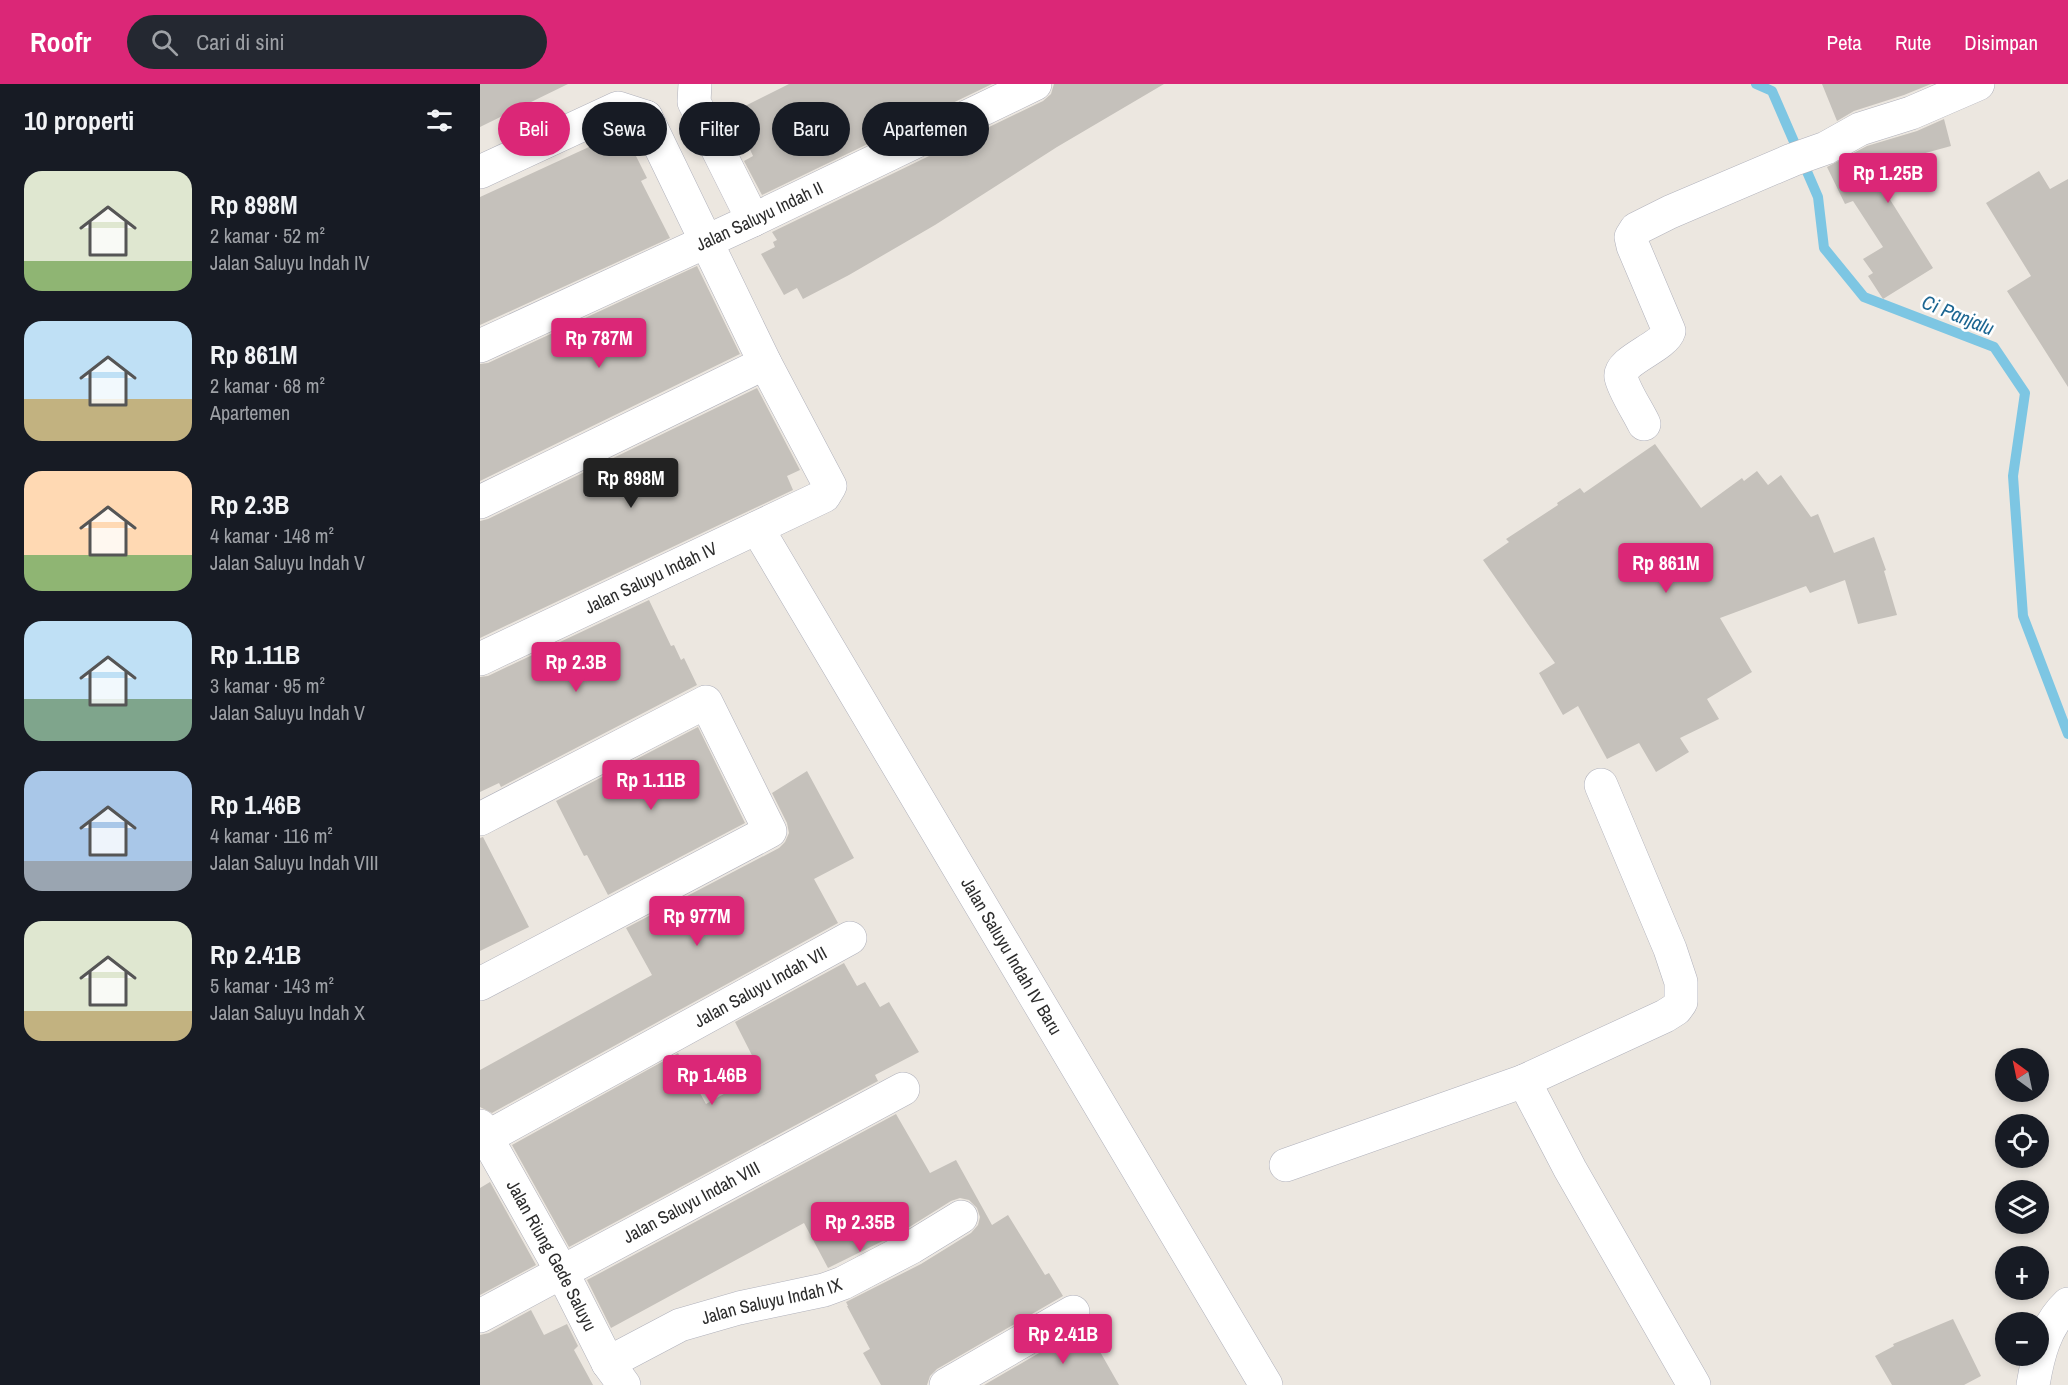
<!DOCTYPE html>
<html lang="id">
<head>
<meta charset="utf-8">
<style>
	body { margin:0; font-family:"Archivo Narrow",sans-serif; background:#242831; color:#f1f3f6; height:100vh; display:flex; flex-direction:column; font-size:22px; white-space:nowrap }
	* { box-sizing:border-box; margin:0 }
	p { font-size:20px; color:#9ea1a6 }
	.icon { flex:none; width:33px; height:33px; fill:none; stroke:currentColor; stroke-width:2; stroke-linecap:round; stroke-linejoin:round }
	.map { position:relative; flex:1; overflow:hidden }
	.details { display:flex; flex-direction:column; background:#171b24; width:480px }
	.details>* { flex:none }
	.guide { position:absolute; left:18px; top:18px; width:570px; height:54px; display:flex; gap:12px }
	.needle { width:39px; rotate:327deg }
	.buttons { position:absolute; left:1515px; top:964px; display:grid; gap:12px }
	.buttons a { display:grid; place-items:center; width:54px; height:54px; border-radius:50%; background:#171b24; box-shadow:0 3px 9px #0003; font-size:30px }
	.price { position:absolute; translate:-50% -51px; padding:0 14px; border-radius:6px; background:#db2777; color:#fff; font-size:20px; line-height:39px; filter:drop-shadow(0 2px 3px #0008) }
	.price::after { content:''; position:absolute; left:50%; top:36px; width:18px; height:14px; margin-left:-9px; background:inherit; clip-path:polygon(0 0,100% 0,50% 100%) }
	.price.active { background:#222; color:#fff }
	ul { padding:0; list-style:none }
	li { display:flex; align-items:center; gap:18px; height:150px; padding:0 24px }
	li span { display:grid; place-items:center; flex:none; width:168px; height:120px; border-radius:18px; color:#555 }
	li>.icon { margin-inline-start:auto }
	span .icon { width:72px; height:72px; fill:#fffc; stroke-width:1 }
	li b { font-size:26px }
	h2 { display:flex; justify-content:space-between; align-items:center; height:72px; padding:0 24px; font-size:26px }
	.pill { padding:0 21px; border-radius:27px; background:#171b24; box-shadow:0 3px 9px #0003; font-size:21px; line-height:54px }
	.pill.active { background:#db2777; color:#fff }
	header { display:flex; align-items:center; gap:36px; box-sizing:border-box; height:84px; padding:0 30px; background:#db2777; color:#fff }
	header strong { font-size:28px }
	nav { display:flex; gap:33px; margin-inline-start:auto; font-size:21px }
	.search { width:420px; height:54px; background:#242831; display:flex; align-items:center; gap:15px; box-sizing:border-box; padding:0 21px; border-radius:33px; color:#9ea1a6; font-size:22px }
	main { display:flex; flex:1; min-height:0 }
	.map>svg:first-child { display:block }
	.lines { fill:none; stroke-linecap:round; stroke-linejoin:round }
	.stream { stroke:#7dc6e3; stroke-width:10 }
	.building { fill:#c5c1bb }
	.minor-casing { stroke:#b0b1bb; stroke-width:34 }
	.minor { stroke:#fff; stroke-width:33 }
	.labels { text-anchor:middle; stroke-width:5; stroke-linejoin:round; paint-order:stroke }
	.street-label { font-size:18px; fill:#2c2c2c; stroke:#fff }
	.water-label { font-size:20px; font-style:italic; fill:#1b6591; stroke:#fff }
</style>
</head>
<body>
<header>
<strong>Roofr</strong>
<div class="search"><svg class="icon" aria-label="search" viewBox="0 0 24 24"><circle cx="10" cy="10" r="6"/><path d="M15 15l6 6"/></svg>Cari di sini</div>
<nav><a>Peta</a><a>Rute</a><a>Disimpan</a></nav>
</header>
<main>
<section class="details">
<h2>10 properti<svg class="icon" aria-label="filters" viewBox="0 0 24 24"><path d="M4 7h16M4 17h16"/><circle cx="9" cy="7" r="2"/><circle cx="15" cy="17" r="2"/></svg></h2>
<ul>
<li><span style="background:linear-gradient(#dfe7d0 75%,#8fb573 0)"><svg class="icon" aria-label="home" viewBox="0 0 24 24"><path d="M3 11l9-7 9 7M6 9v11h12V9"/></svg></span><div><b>Rp 898M</b><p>2 kamar · 52 m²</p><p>Jalan Saluyu Indah IV</p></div></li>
<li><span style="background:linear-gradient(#bfe0f5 65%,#c2b280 0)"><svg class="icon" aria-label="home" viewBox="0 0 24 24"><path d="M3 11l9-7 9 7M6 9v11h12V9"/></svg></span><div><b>Rp 861M</b><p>2 kamar · 68 m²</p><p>Apartemen</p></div></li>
<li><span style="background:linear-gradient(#ffd9b3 70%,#8fb573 0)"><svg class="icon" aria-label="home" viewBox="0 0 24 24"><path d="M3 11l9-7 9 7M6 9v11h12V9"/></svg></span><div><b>Rp 2.3B</b><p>4 kamar · 148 m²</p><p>Jalan Saluyu Indah V</p></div></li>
<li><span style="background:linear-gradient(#bfe0f5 65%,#7fa58c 0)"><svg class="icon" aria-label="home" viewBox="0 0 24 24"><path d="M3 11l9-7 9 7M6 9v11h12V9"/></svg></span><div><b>Rp 1.11B</b><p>3 kamar · 95 m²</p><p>Jalan Saluyu Indah V</p></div></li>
<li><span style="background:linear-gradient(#a9c7e8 75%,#9aa5b1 0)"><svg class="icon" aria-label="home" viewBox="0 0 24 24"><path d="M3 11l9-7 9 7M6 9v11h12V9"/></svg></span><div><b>Rp 1.46B</b><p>4 kamar · 116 m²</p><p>Jalan Saluyu Indah VIII</p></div></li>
<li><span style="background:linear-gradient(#dfe7d0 75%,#c2b280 0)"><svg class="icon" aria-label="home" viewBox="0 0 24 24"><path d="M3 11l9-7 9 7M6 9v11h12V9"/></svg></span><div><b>Rp 2.41B</b><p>5 kamar · 143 m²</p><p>Jalan Saluyu Indah X</p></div></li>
</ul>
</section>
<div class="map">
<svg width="1588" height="1301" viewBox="0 0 1588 1301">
	<rect width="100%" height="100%" fill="#ece7e0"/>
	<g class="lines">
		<path class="stream" d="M1276,0L1292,7L1338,113L1344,164L1384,213L1514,263L1545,309L1533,392L1543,532L1588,650"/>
	</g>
	<path class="building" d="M0,0H88L0,43Z
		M309,0H512L282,111L264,77L273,72L253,28Z
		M574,0H684L577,63L455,141L369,191L323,215L317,204L304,211L281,170L295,163L293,158L297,156L292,148L563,17L571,10Z
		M1342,0H1451L1424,11L1374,27L1357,37Z
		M1464,35L1471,62L1420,76L1425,85L1399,98L1453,184L1403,215L1388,192L1393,189L1383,175L1403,163L1373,117L1365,120L1347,83L1387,62L1437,47Z
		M135,51L143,68L152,64L167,94L161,97L190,154L0,241V113Z
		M1559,87L1570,105L1588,95V303L1527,207L1551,192L1506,119Z
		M217,182L260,270L0,397V280L8,279Z
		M277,304L320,386L307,392L313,406L0,554V437L8,435Z
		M1175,360L1221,424L1262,394L1264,397L1277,387L1288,401L1301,391L1331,433L1338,430L1354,469L1394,453L1406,486L1404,487L1417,531L1378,540L1365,496L1330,509L1326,502L1240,534L1272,588L1227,615L1239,635L1200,654L1209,668L1176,688L1159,659L1127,675L1098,622L1083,631L1059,589L1075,579L1003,476L1029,458L1026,455L1078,421L1077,419L1100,404L1104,409Z
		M169,516L191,562L194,561L201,576L204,574L217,601L21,703L19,699L0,708V593L8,592Z
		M218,643L265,739L128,811L107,771L104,772L76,717Z
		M327,687L374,774L334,795L358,839L12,1029L0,1023V986L172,891L146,844L299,764L305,758L309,749L307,739L292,709Z
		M3,753L49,843L0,867V754Z
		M364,879L377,902L385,898L400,923L409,918L439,968L395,991L398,997L89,1163L32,1061L198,969L226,1020L281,989L255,938Z
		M416,1030L450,1089L476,1076L512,1141L528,1131L565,1191L569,1189L583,1212L457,1285L450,1292L447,1301H401L383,1269L390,1265L367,1222H368L366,1218L441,1180L491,1149L498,1141L500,1133L497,1124L489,1116L480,1114L471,1117L423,1147L348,1184L324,1139L131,1244L107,1196Z
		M10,1098L56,1181L0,1211V1104Z
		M51,1226L64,1251L87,1240L98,1262L94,1266L113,1301H0V1251L9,1249Z
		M1473,1235L1501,1292L1484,1301H1412L1395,1272L1414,1262L1413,1260Z
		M606,1243L639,1301H504L602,1244Z"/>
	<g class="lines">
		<defs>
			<g id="minor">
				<path d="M215,0L214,18L273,136"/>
				<path d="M0,88L138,24L166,33"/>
				<path id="s1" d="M0,262L273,136L555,0"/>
				<path d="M1164,340C1158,327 1144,307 1141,293C1138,277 1184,263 1189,247L1153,162L1151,153L1156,145L1190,128L1312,76L1346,64L1380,45L1431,29L1498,0"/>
				<path d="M0,418L285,279"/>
				<path id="s2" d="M277,444L786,1301"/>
				<path id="s3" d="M0,575L344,412L350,402L285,279L166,33"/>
				<path d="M1121,701L1190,865L1201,898V918L1196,925L1185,932L1044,997L1090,1085L1214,1301"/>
				<path d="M0,735L226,618L290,747L0,900"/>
				<path id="s4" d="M0,1042L82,1188L128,1279L144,1301"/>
				<path id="s5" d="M0,1057L370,854"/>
				<path d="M806,1081L1044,997"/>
				<path id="s6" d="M0,1232L423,1005"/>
				<path id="s7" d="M128,1279L200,1241L259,1224L344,1206L363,1199L432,1163L481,1133"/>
				<path d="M466,1301L593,1228"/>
				<path d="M1553,1301C1558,1271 1565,1242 1588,1220"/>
			</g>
		</defs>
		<use href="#minor" class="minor-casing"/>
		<use href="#minor" class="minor"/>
	</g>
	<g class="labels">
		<g class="street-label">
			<text dy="6" stroke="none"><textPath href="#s1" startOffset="308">Jalan Saluyu Indah II</textPath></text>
			<text dy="6" stroke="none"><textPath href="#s3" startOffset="189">Jalan Saluyu Indah IV</textPath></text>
			<text dy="6" stroke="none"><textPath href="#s2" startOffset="498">Jalan Saluyu Indah IV Baru</textPath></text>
			<text dy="6" stroke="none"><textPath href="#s5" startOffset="320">Jalan Saluyu Indah VII</textPath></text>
			<text dy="6" stroke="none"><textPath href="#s6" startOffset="240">Jalan Saluyu Indah VIII</textPath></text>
			<text dy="6" stroke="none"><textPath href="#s4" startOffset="148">Jalan Riung Gede Saluyu</textPath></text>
			<text dy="6" stroke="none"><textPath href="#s7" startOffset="176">Jalan Saluyu Indah IX</textPath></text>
		</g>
		<g class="water-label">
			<text transform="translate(1478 231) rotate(22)" y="7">Ci Panjalu</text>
		</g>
	</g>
</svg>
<div class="buttons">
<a><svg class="needle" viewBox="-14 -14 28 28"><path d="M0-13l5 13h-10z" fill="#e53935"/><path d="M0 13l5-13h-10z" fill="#9ea1a6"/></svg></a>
<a><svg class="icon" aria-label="locate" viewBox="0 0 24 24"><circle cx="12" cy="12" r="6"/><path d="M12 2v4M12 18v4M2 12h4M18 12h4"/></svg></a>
<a><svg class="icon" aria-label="layers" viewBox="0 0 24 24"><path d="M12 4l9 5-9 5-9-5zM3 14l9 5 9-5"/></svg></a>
<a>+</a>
<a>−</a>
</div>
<b class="price" style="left:1408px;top:120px">Rp 1.25B</b>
<b class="price" style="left:119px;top:285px">Rp 787M</b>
<b class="price active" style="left:151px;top:425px">Rp 898M</b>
<b class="price" style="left:1186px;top:510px">Rp 861M</b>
<b class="price" style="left:96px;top:609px">Rp 2.3B</b>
<b class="price" style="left:171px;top:727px">Rp 1.11B</b>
<b class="price" style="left:217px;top:863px">Rp 977M</b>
<b class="price" style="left:232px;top:1022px">Rp 1.46B</b>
<b class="price" style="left:380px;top:1169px">Rp 2.35B</b>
<b class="price" style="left:583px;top:1281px">Rp 2.41B</b>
<div class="guide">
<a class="pill active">Beli</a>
<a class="pill">Sewa</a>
<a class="pill">Filter</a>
<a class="pill">Baru</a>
<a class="pill">Apartemen</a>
</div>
</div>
</main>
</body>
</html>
